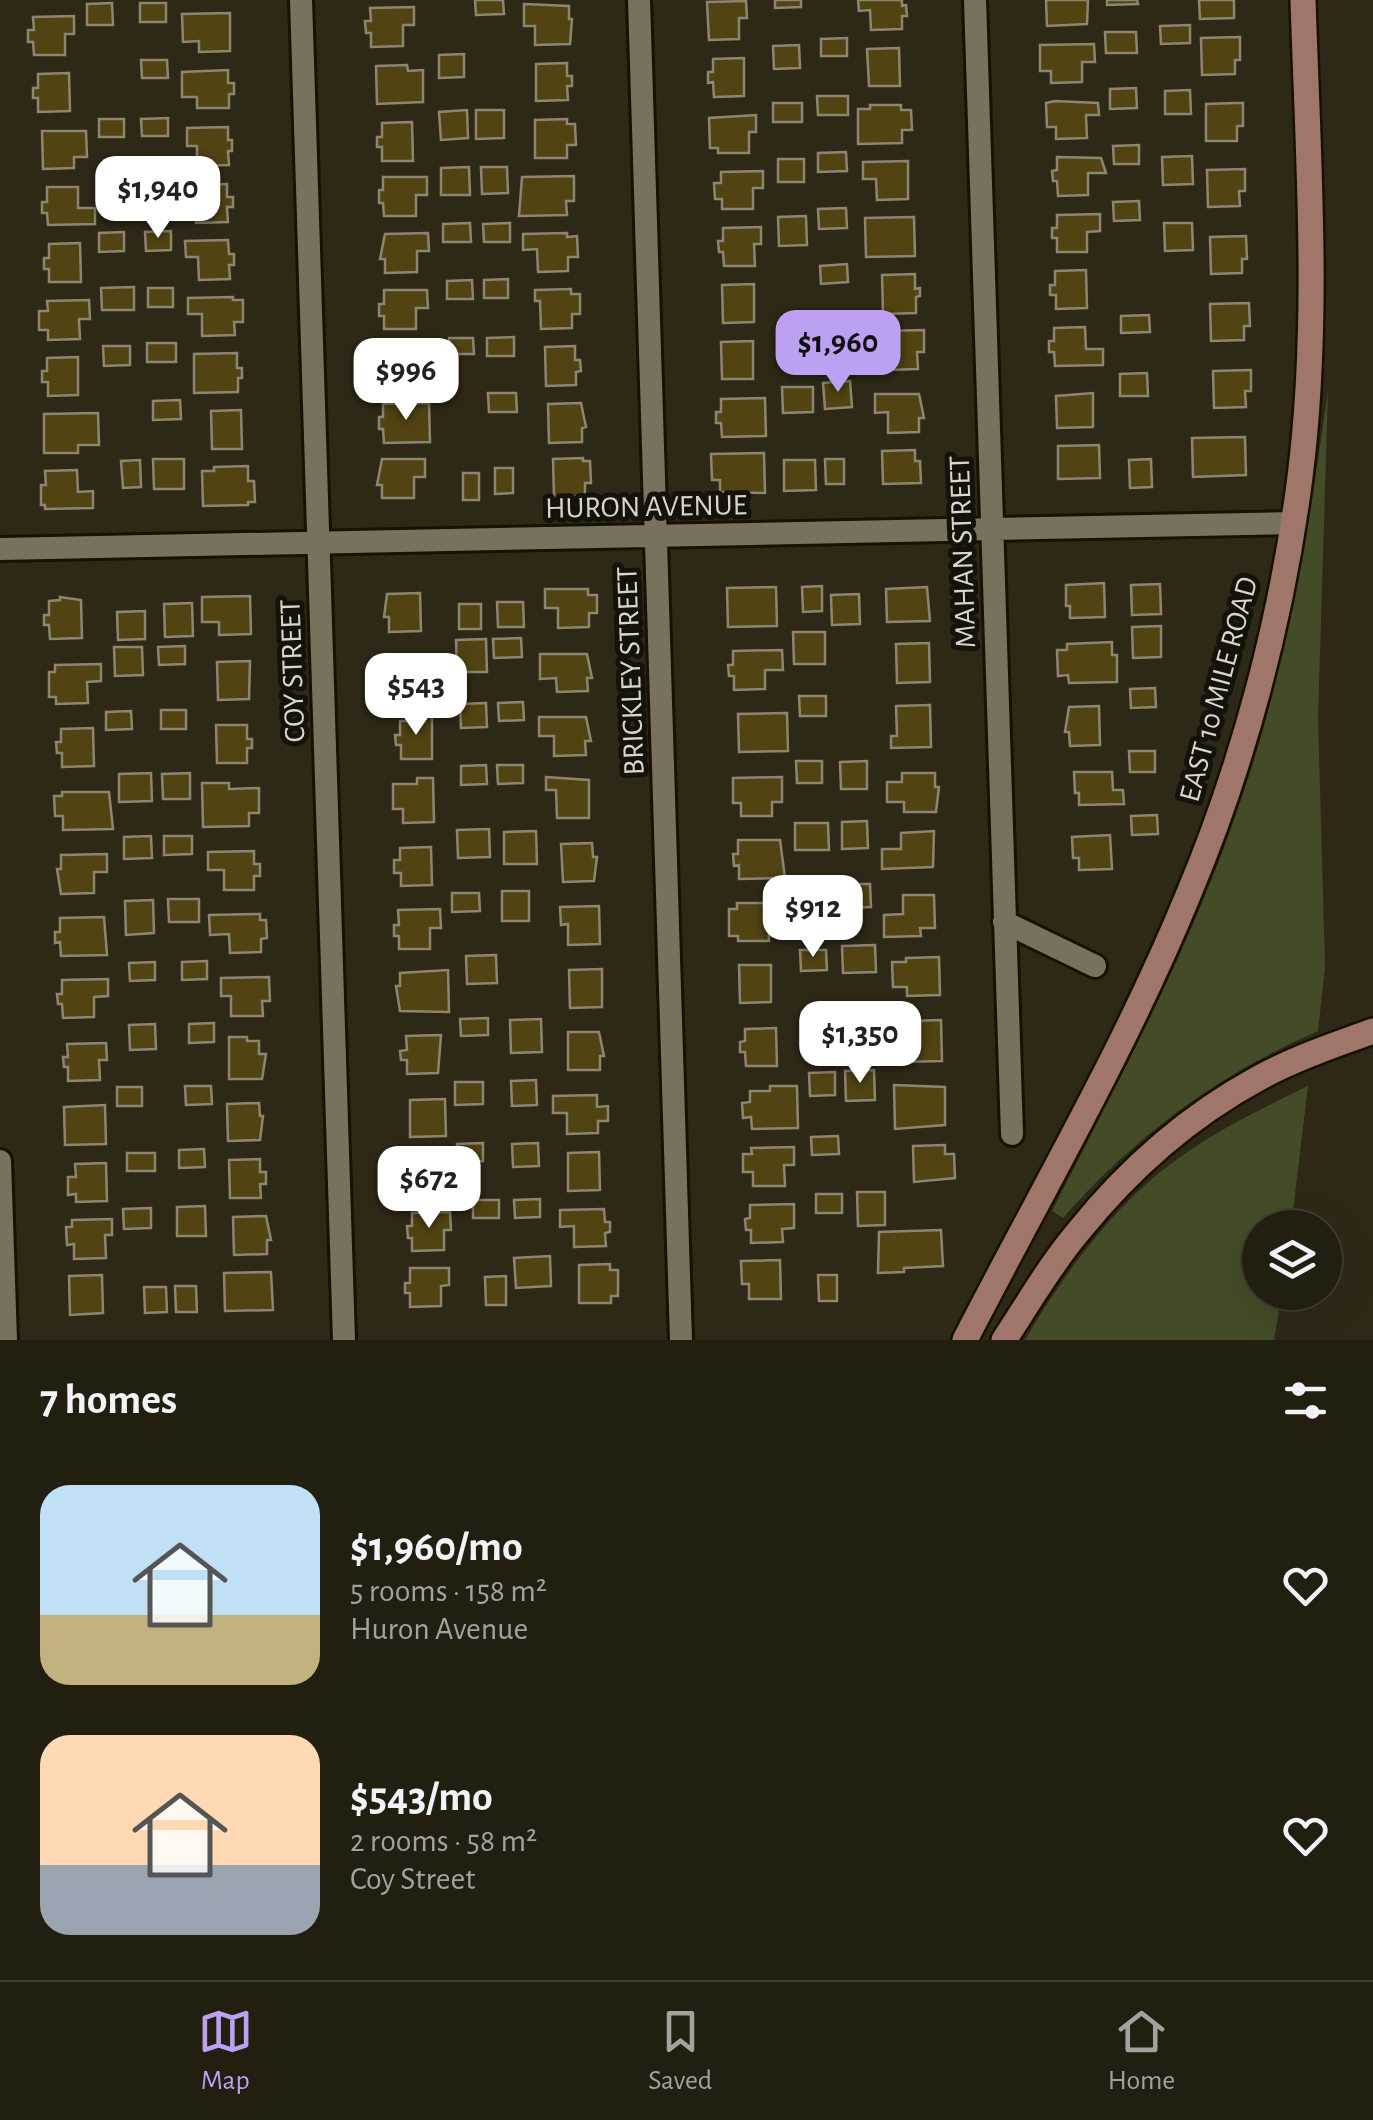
<!DOCTYPE html>
<html lang="en">
<head>
<meta charset="utf-8">
<style>
	body { margin:0; font-family:"Alegreya Sans",sans-serif; background:#2e2c1f; color:#f1f3f6; height:100vh; display:flex; flex-direction:column; font-size:38px; white-space:nowrap }
	* { box-sizing:border-box; margin:0 }
	p { font-size:32px; color:#a2a29f }
	.icon { flex:none; width:55px; height:55px; fill:none; stroke:currentColor; stroke-width:2; stroke-linecap:round; stroke-linejoin:round }
	.map { position:relative; height:1340px; overflow:hidden }
	.sheet { display:flex; flex-direction:column; background:#221f11; flex:1 }
	.sheet>* { flex:none }
	.fabs { position:absolute; left:1242px; top:1210px; display:grid; gap:20px }
	.fabs a { display:grid; place-items:center; width:100px; height:100px; border-radius:50%; background:#221f11; box-shadow:0 10px 40px #0002,0 0 0 2px #3f3d31; font-size:50px }
	.price { position:absolute; translate:-50% -85px; padding:0 22px; border-radius:20px; background:#fff; color:#222; font-size:32px; line-height:65px; filter:drop-shadow(0 2px 5px #0008) }
	.price::after { content:''; position:absolute; left:50%; top:60px; width:30px; height:22px; margin-left:-15px; background:inherit; clip-path:polygon(0 0,100% 0,50% 100%) }
	.price.current { background:#bca0f2; color:#111 }
	ul { padding:0; list-style:none }
	li { display:flex; align-items:center; gap:30px; height:250px; padding:0 40px }
	li span { display:grid; place-items:center; flex:none; width:280px; height:200px; border-radius:30px; color:#555 }
	li>.icon { margin-inline-start:auto }
	span .icon { width:120px; height:120px; fill:#fffc; stroke-width:1 }
	li b { font-size:42px }
	h2 { display:flex; justify-content:space-between; align-items:center; height:120px; padding:0 40px; font-size:42px }
	.menu { display:flex; justify-content:space-around; align-items:center; height:140px; border-top:2px solid #3f3d31; background:#221f11; font-size:28px; color:#a2a29f }
	.menu a { display:grid; justify-items:center; gap:5px }
	.menu .current { color:#bca0f2 }
	.map>svg:first-child { display:block }
	.green { fill:#444c27 }
	.building { fill:#514312; stroke:#8c8671; stroke-width:2.5 }
	.lines { fill:none; stroke-linecap:round; stroke-linejoin:round }
	.street-casing { stroke:#171102; stroke-width:28 }
	.secondary-casing { stroke:#171102; stroke-width:30 }
	.street { stroke:#78715d; stroke-width:22 }
	.secondary { stroke:#a0756a; stroke-width:25 }
	.labels { text-anchor:middle; stroke-width:10; stroke-linejoin:round; paint-order:stroke }
	.street-label { font-size:30px; fill:#d9d6cb; stroke:#14120a }
</style>
</head>
<body>
<div class="map">
<svg width="1373" height="1340" viewBox="0 0 1373 1340">
	<rect width="100%" height="100%" fill="#2e2917"/>
	<path class="green" d="M1328,391L1318,717L1325,967L1318,1031C1217,1075 1135,1136 1063,1218L1052,1211C1122,1074 1196,938 1244,791C1288,661 1309,526 1328,391Z
		M1308,1086L1291,1227L1260,1228V1292L1282,1293L1274,1340H1025C1059,1281 1112,1208 1167,1167C1210,1133 1259,1110 1308,1086Z"/>
	<path class="building" d="M475,0H503L504,14L476,15Z
		M775,0H801V7L775,8Z
		M858,0H902V6L906,5L907,16H902V29L871,30L870,10L859,11Z
		M1046,0H1088L1087,24L1047,26Z
		M1107,0H1137L1138,4L1107,5Z
		M1199,0H1234V18L1200,19Z
		M746,1L747,18H739V39L709,40L707,2Z
		M112,3L113,25H87V4Z
		M140,3H166V22H140Z
		M524,4L569,6V19H572L570,44L535,45V26H524Z
		M414,7V25H403V46L371,47V33H366L365,21H371L370,8Z
		M230,13V51L199,52V41L183,42L182,14Z
		M74,16V34H65V55H34L33,42H28V30H34L33,17Z
		M1190,25V43L1161,44L1160,26Z
		M1105,32H1136L1137,53H1106Z
		M1240,37V60H1235V74L1202,75L1201,38Z
		M847,38V56H821V39Z
		M1094,44L1095,62H1082V82L1051,83V71H1040V45Z
		M799,45L800,68L774,69L773,46Z
		M899,48L900,86H869L867,49Z
		M464,54V77L439,78V55Z
		M744,58V96L714,97L713,82L708,83V72H713V59Z
		M141,60H167L168,78H142Z
		M567,63V76H572V86H567L568,100L536,101V64Z
		M407,65L408,71L423,70V102L377,104L376,66Z
		M228,70V83H234V94H229V108H197V97H182V72Z
		M69,73L70,111L38,112V98H33V88H38V74Z
		M1136,88L1137,108L1110,109V89Z
		M1190,90L1191,114H1165V91Z
		M817,96H848V115H818Z
		M1055,101L1098,103L1099,115H1086L1087,138L1056,139V127H1047L1046,103Z
		M773,103H802V122H773Z
		M1235,103H1243V126H1237V141H1206V104Z
		M870,105H901V110H911L912,130H902V143L858,144V109H870Z
		M467,110L468,138L441,140L439,112Z
		M476,110H504V138L476,139Z
		M756,115V132H749V153H718V148H710L709,118Z
		M168,118V136H142L141,119Z
		M99,119H124V137H99Z
		M567,119V124H575L576,145H567V158H535V120Z
		M412,122L413,161H382V147H377V137H382V123Z
		M228,127V140H232V151H228L229,165L197,166V146H187V128Z
		M42,131H86L87,157H74V168L43,169Z
		M1139,145V164H1114L1113,146Z
		M846,152L847,171L818,172V153Z
		M1192,156L1193,184L1163,185L1162,157Z
		M1057,157L1101,158L1106,173H1088V195L1058,196L1057,181H1053L1052,171L1057,170Z
		M778,159H804V182H778Z
		M908,161V199L877,200L876,179H863V162Z
		M469,167L470,195H441V168Z
		M481,167H507L508,193L482,194Z
		M1245,169V191H1239L1240,206L1208,207L1207,170Z
		M763,171V188H753V209H722V199H715L714,183H721V172Z
		M142,174H169L170,204H142Z
		M99,175H129V197H99Z
		M574,176V201H566L567,215L519,216L522,177Z
		M383,177H427V195H416V216H384L383,203H379V190H383Z
		M227,184V197H233V207H227L228,222L196,223V201H183V185Z
		M47,187H78V208H95V224L48,225L47,213H42V202H47Z
		M1139,201L1140,220L1114,221L1113,202Z
		M846,208L847,228L819,229L818,209Z
		M1100,214V231L1087,232V252H1057V238H1052V228H1057V215Z
		M806,216L807,245L779,246L778,217Z
		M914,217L915,256L866,257L865,218Z
		M470,223L471,242H443V224Z
		M510,223V242H484L483,224Z
		M1164,223H1192L1193,250L1165,251Z
		M761,227V244H754L755,266H724L723,252H719L718,241H723V228Z
		M171,231V250L146,251L145,232Z
		M124,232V251L99,252V233Z
		M428,233L429,251H417V272L385,273V259H380L385,234Z
		M567,233V237L577,236L578,257H568V271L538,272L537,249L523,250V234Z
		M1246,236L1247,259H1242V273L1211,274L1210,237Z
		M228,240L229,254H234V265H229L230,279L199,280L198,257H186L185,241Z
		M80,243L81,282H49V269H44V258H49V244Z
		M847,264L848,282L821,284L820,266Z
		M1086,270L1087,308L1056,309V295H1050V285H1055V271Z
		M915,274V289L920,288V296L916,297V313L883,314L882,275Z
		M508,279V298H484V280Z
		M472,280L473,299H447V281Z
		M754,284V322L723,323L722,285Z
		M134,287V310H102L101,288Z
		M148,288H173V307H148Z
		M571,289V294H580V314H572V328L541,329L540,301H535V290Z
		M384,290H427L428,308H416V329H384V316H379V304H384Z
		M233,297V300H243V322H234L235,335L202,336V314H188V298Z
		M89,300L90,319H79L80,339L48,340V330H39V311H48L47,301Z
		M1249,303L1250,326H1244V340L1211,341L1210,304Z
		M1149,315L1150,332L1121,333V316Z
		M852,322L853,341L824,342L823,323Z
		M1085,327L1086,349H1103V365L1055,366L1054,352H1049V341H1054V328Z
		M924,330V352H917L918,369L885,370L884,331Z
		M514,337V356H487V338Z
		M449,338H473L474,354H449Z
		M753,341V379H722L721,342Z
		M147,343H176V362H147Z
		M103,346H130V365L104,366Z
		M575,346V360H580L581,371L576,372V385L546,386L545,347Z
		M427,347V365H416V386L384,387V373H379L384,348Z
		M237,353V368H242V378H238V392L194,393V354Z
		M78,357V395L48,396V382H42V371H47V358Z
		M1251,370V391H1245L1246,407L1214,408L1213,371Z
		M1147,373L1148,396H1120V374Z
		M850,381L852,407L825,409L823,383Z
		M782,387H813V412L783,413Z
		M488,393H516L517,412H489Z
		M1093,393V427L1057,428L1056,396Z
		M875,394H919L924,418H919V432L888,433V412L875,413Z
		M765,398L766,436L722,437L721,423H716V412H721V399Z
		M180,400L181,419L153,420V401Z
		M429,403L430,442L384,443L383,429H379V417H383V404Z
		M581,403L586,427L582,428V442L549,443L548,404Z
		M241,410L242,449H212L211,411Z
		M98,413L99,445H78V453H44V414Z
		M1245,437L1246,475L1193,477L1192,438Z
		M1099,445L1100,478L1058,479V446Z
		M915,450V461H920L921,483L883,484L882,451Z
		M764,453L765,493L720,492V480H712L711,454Z
		M583,458V461H590L591,483H585V496L554,497L553,459Z
		M153,459H184V489H154Z
		M382,459H425V477H414V498H382V485H377Z
		M825,459H844V484H826Z
		M1151,459L1152,487L1130,488L1129,460Z
		M140,460L141,487L123,488L121,461Z
		M784,460H815L816,490L784,491Z
		M248,466V481H254L255,502H248V505L203,506L202,471H214V467Z
		M495,468H513V493L495,494Z
		M77,470L78,492L93,491V508L45,509V505H41V485H46L45,471Z
		M463,473H479V500H463Z
		M1104,583L1105,617L1070,618V606H1066V585Z
		M1160,584L1161,614L1132,615L1131,585Z
		M822,586V611L803,612L802,587Z
		M776,587L777,626L728,627L727,588Z
		M927,587L930,621L887,622L886,589Z
		M545,589H588V595H597V613H589V627L558,628V608H545Z
		M420,593L421,631L389,632V617H384L387,594Z
		M859,594L860,624L832,625L831,595Z
		M250,596L251,634L219,635V622H202V597Z
		M60,597L81,600L82,638L50,639L49,625H44V615H49V601L60,600Z
		M497,602H523L524,627H498Z
		M192,603L193,636L165,637L164,604Z
		M459,604H481V629H459Z
		M145,611V639L118,640L117,612Z
		M1161,626V657L1133,658L1132,627Z
		M793,632H825V664H794Z
		M521,638L522,657L494,658L493,639Z
		M486,639L487,672H457L456,640Z
		M1112,642V655H1117V682L1069,683L1068,675L1058,676L1057,650H1067V644Z
		M929,643L930,682L897,683L896,644Z
		M185,646V664L159,665L158,647Z
		M114,647H142L143,675L115,676Z
		M782,650L783,670H765V689L734,690V676H729L728,665H733V651Z
		M540,654H587L592,678H587L588,691L557,692L556,678L540,679Z
		M433,657V674H426V695L395,696V682H390L389,672H394V658Z
		M250,661L249,699L218,700L217,662Z
		M101,664V681L87,682L88,703L56,704V697H49V672H55V665Z
		M1155,688L1156,707L1131,708L1130,689Z
		M799,696H826V716H800Z
		M523,702L524,720L499,721L498,703Z
		M486,703L487,727L461,728L460,704Z
		M930,705L931,747L891,748V736H897L896,706Z
		M1099,706L1100,745L1070,746L1069,732H1065L1069,707Z
		M161,710H186V729H161Z
		M131,711L132,729L106,730V712Z
		M787,713L788,751L739,752L738,714Z
		M415,715H432V759H401V745H396L395,735H400V721H415Z
		M539,717H586L591,741H585L586,755L554,756V736H539Z
		M216,725H247V739H252V748H247V763H217Z
		M93,728L94,766L62,767V753H57L56,742H61V729Z
		M1129,751H1155V772H1130Z
		M796,761H822V783H797Z
		M867,761V789H841L840,762Z
		M486,765L487,784L461,785V766Z
		M497,765H523V783L498,784Z
		M1074,772H1112L1113,790H1123L1124,804L1079,805V793H1075Z
		M151,773L152,801L119,802V774Z
		M190,773V799H163L162,774Z
		M902,773H935V787H939L936,812H904V802H887V782H902Z
		M546,777L589,780V818H557L556,790H546Z
		M782,777V802H772V816H741V803H733V778Z
		M417,778H433L434,822L403,823V809H393V784H417Z
		M202,783H229V789L259,788V813H249V826L203,827Z
		M62,792H109L113,829L63,830V816H55L54,796H62Z
		M1157,815L1158,834L1132,835L1131,816Z
		M867,821L868,848L842,849V822Z
		M795,823H828L829,850H795Z
		M489,829L490,857L458,858L457,830Z
		M536,831L537,864H504V832Z
		M934,831L933,867L882,869V849H901V833Z
		M1110,835L1112,869L1079,870V858H1073L1072,837Z
		M151,836L152,858L124,859V837Z
		M164,836H192V854L164,855Z
		M738,840H780L785,878L739,879V865L734,866L733,854H738Z
		M592,843L593,857H597L594,881L563,882L561,844Z
		M431,847L432,885L401,886V873H394V860H400V848Z
		M254,851V864H260V876H254V890H224V870H208V852Z
		M107,854V872H94V893L61,894L57,869H61V855Z
		M845,884H870L871,907L845,908Z
		M830,885L831,908L805,909V886Z
		M502,891H529V921H502Z
		M452,893H479L480,911L452,912Z
		M903,895H934L935,928H920L921,936L884,937V915L903,914Z
		M168,899H199V922H169Z
		M153,900L154,933L126,935L125,901Z
		M737,903H768L769,941H738V936H729V909H737Z
		M599,906L600,944L568,945V924L561,925L560,907Z
		M440,909L441,928H430V949H399V936H394V925H399L398,910Z
		M260,914V920H266L267,938L261,939V952L230,953L229,934L210,935L209,915Z
		M104,917L107,955L61,956L60,942L55,943V932H60V918Z
		M875,945L876,972L843,973L842,946Z
		M800,950H826L827,970L801,971Z
		M496,955L497,983L467,984L466,956Z
		M939,957L940,995L907,996V987H893L892,962H906V958Z
		M207,961V979L182,980V962Z
		M155,962V980L130,981L129,963Z
		M739,965H771V1002L740,1003Z
		M602,969V1007L570,1008L569,970Z
		M448,970L449,1012L400,1011L396,986H400V973Z
		M269,977L270,1001H262L263,1016H231V996H221V978Z
		M108,979V996L94,997V1017L63,1018L62,1004H58L57,994H62V980Z
		M876,1007L877,1030L847,1031L846,1008Z
		M828,1011V1030H803L802,1012Z
		M488,1018V1035L461,1036L460,1019Z
		M541,1019L542,1052L511,1053L510,1020Z
		M941,1020L942,1061L902,1062V1051L908,1050L907,1021Z
		M214,1023V1042L189,1043V1024Z
		M155,1024L156,1049L130,1050L129,1025Z
		M776,1028L777,1066H746L745,1052H740V1042L745,1041V1029Z
		M568,1032H599L604,1056H600V1070H568Z
		M441,1035L438,1073L407,1074V1060H401L400,1051L407,1050L406,1036Z
		M229,1037H247V1041H259V1054H266L262,1079H229Z
		M106,1043L107,1060H99L100,1080L68,1081V1067H64L63,1057H68L67,1044Z
		M874,1070L875,1100L846,1101L845,1071Z
		M835,1072V1095L810,1096L809,1073Z
		M536,1080L537,1105L512,1106L511,1081Z
		M455,1082H483V1104L455,1105Z
		M894,1085L945,1087V1125L895,1129Z
		M185,1086H211L212,1104L186,1105Z
		M770,1086H797L798,1128L752,1129L751,1117L743,1118L742,1103L750,1102V1091H770Z
		M117,1087H142V1106H117Z
		M597,1095V1107L608,1106V1121H598V1133L567,1134V1113H553V1096Z
		M445,1099L446,1136L410,1137V1100Z
		M259,1103L260,1116H263L260,1140L228,1141L227,1104Z
		M105,1105L106,1144L65,1145L64,1107Z
		M838,1136L839,1154L812,1155L811,1137Z
		M483,1143V1161L457,1162V1144Z
		M538,1143L539,1166L513,1167L512,1144Z
		M945,1145V1154H954L955,1178L914,1182L913,1146Z
		M794,1147V1165H784L785,1186H753V1172H743V1154H752L751,1148Z
		M204,1149L205,1167L179,1168V1150Z
		M599,1152L600,1190L568,1191V1153Z
		M127,1153H155V1171H127Z
		M445,1155L446,1193L415,1194L413,1156Z
		M260,1159V1172H266V1184H260L261,1198H230L229,1160Z
		M106,1163L107,1201L76,1202V1194L68,1195V1177H76L75,1164Z
		M857,1192H885V1225L858,1226Z
		M816,1194H842V1213H816Z
		M540,1199V1217L515,1218L514,1200Z
		M473,1200H499V1218H473Z
		M794,1204V1228L782,1229L783,1242L751,1243V1230H746L745,1219L750,1218V1205Z
		M205,1206L206,1236H177V1207Z
		M151,1208V1228L124,1229L123,1209Z
		M604,1209L605,1222H610V1232L605,1233L606,1246L574,1247V1226L560,1227V1210Z
		M450,1212L451,1230H444V1250L412,1251V1238H408L407,1226H412V1213Z
		M266,1216L271,1240H267V1254L234,1255L233,1217Z
		M112,1219V1235H105L106,1258L74,1259V1244L67,1245L66,1227H72V1220Z
		M941,1230L943,1266L904,1268V1272L878,1273L879,1232Z
		M550,1256L551,1286L516,1288L514,1258Z
		M780,1260L781,1299H749V1284H742L741,1261Z
		M610,1264V1270H618V1296H611V1303H579V1265Z
		M410,1268H449V1285L441,1286V1306L410,1307V1293H405V1283H410Z
		M271,1272L273,1310L225,1311L224,1273Z
		M102,1275L103,1313L70,1315L69,1276Z
		M818,1275H837V1301H819Z
		M506,1276V1305H486L485,1277Z
		M175,1286H196L197,1312H176Z
		M144,1287H166L167,1312L145,1313Z"/>
	<g class="lines">
		<defs>
			<path id="street" d="M301,0L344,1340
				M639,0L681,1340
				M975,0L1012,1134
				M0,549L1293,523
				M1004,922L1095,966
				M0,1161L6,1340"/>
			<path id="secondary" d="M965,1340C1041,1192 1126,1047 1189,893C1244,762 1282,618 1300,477C1320,319 1308,159 1303,0
				M1004,1340C1028,1304 1050,1265 1078,1232C1127,1171 1189,1116 1259,1078C1295,1058 1335,1045 1373,1031"/>
		</defs>
		<use href="#street" class="street-casing"/>
		<use href="#secondary" class="secondary-casing"/>
		<use href="#street" class="street"/>
		<use href="#secondary" class="secondary"/>
	</g>
	<g class="labels">
		<g class="street-label">
			<text transform="translate(646 506) rotate(-1)" y="10">HURON AVENUE</text>
			<text transform="translate(962 552) rotate(-92)" y="10">MAHAN STREET</text>
			<text transform="translate(292 671) rotate(-92)" y="10">COY STREET</text>
			<text transform="translate(630 671) rotate(-92)" y="10">BRICKLEY STREET</text>
			<text transform="translate(1218 689) rotate(-75)" y="10">EAST 10 MILE ROAD</text>
		</g>
	</g>
</svg>
<div class="fabs">
<a><svg class="icon" aria-label="layers" viewBox="0 0 24 24"><path d="M12 4l9 5-9 5-9-5zM3 14l9 5 9-5"/></svg></a>
</div>
<b class="price" style="left:158px;top:241px">$1,940</b>
<b class="price current" style="left:838px;top:395px">$1,960</b>
<b class="price" style="left:406px;top:423px">$996</b>
<b class="price" style="left:416px;top:738px">$543</b>
<b class="price" style="left:813px;top:960px">$912</b>
<b class="price" style="left:860px;top:1086px">$1,350</b>
<b class="price" style="left:429px;top:1231px">$672</b>
</div>
<section class="sheet">
<h2>7 homes<svg class="icon" aria-label="filters" viewBox="0 0 24 24"><path d="M4 7h16M4 17h16"/><circle cx="9" cy="7" r="2"/><circle cx="15" cy="17" r="2"/></svg></h2>
<ul>
<li><span style="background:linear-gradient(#bfe0f5 65%,#c2b280 0)"><svg class="icon" aria-label="home" viewBox="0 0 24 24"><path d="M3 11l9-7 9 7M6 9v11h12V9"/></svg></span><div><b>$1,960/mo</b><p>5 rooms · 158 m²</p><p>Huron Avenue</p></div><svg class="icon" aria-label="heart" viewBox="0 0 24 24"><path d="M12 20l-8-8c-3-5 5-10 8-4 3-6 11-1 8 4z"/></svg></li>
<li><span style="background:linear-gradient(#ffd9b3 65%,#9aa5b1 0)"><svg class="icon" aria-label="home" viewBox="0 0 24 24"><path d="M3 11l9-7 9 7M6 9v11h12V9"/></svg></span><div><b>$543/mo</b><p>2 rooms · 58 m²</p><p>Coy Street</p></div><svg class="icon" aria-label="heart" viewBox="0 0 24 24"><path d="M12 20l-8-8c-3-5 5-10 8-4 3-6 11-1 8 4z"/></svg></li>
</ul>
</section>
<nav class="menu">
<a class="current"><svg class="icon" aria-label="map" viewBox="0 0 24 24"><path d="M3 6l6-2 6 2 6-2v14l-6 2-6-2-6 2zM9 4v14M15 6v14"/></svg>Map</a>
<a><svg class="icon" aria-label="saved" viewBox="0 0 24 24"><path d="M7 4h10v16l-5-4-5 4z"/></svg>Saved</a>
<a><svg class="icon" aria-label="home" viewBox="0 0 24 24"><path d="M3 11l9-7 9 7M6 9v11h12V9"/></svg>Home</a>
</nav>
</body>
</html>
